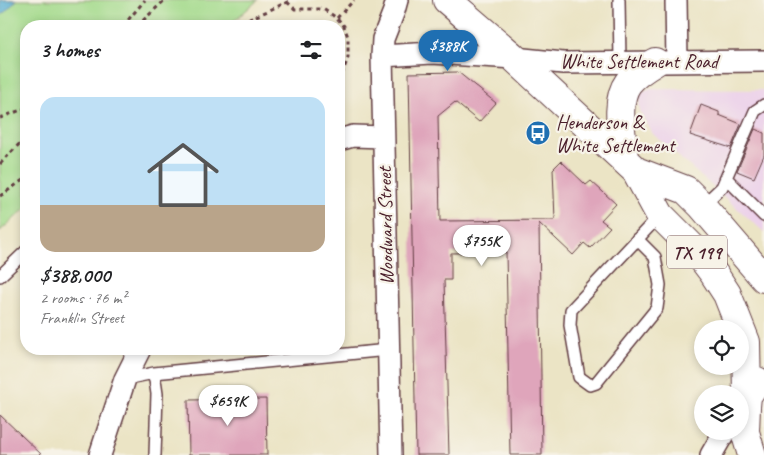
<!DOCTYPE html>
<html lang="en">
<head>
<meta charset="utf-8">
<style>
	body { margin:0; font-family:Caveat,sans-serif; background:#f2f2f2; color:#202124; height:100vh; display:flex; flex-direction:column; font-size:19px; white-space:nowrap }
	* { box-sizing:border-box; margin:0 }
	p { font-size:16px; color:#757577 }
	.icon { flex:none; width:28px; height:28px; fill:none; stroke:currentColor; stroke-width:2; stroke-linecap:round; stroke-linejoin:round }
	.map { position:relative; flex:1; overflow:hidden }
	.panel { position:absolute; left:20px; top:20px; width:325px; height:335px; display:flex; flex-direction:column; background:#fff; border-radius:20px; box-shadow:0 2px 8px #0003 }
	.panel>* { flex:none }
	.fabs { position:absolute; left:694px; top:320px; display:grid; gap:10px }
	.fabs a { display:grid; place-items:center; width:55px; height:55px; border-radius:50%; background:#fff; box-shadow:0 2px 8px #0003; font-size:25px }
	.price { position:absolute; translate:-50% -42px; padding:0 11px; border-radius:18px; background:#fff; color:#222; font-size:16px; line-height:32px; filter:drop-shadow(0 1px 2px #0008) }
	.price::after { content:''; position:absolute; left:50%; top:30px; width:15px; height:11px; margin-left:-8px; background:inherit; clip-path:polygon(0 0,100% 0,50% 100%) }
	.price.current { background:#1f6fb2; color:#fff }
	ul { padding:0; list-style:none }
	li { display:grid; align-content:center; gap:10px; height:265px; padding:0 20px }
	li+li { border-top:1px solid #e0e0e0 }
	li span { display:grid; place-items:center; height:155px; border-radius:15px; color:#555 }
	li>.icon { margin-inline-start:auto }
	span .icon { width:90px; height:90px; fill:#fffc; stroke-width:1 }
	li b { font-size:21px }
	h2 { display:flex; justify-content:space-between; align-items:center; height:60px; padding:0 20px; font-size:21px }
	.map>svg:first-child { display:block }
	.built { fill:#ecd1ea }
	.green { fill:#a3da8b; stroke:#767c5b }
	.water { fill:#55add2; stroke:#50667e }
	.building { fill:#dfa5bb }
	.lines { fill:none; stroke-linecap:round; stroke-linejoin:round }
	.lane-casing { stroke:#623d42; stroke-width:14 }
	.street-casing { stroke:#623d42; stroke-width:24 }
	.primary-casing { stroke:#623d42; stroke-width:30 }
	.path { stroke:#623d42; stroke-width:3; stroke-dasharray:4 4; stroke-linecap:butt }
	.lane { stroke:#fff; stroke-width:11 }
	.street { stroke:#fff; stroke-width:21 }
	.primary { stroke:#fff; stroke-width:28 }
	.labels { text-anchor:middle; stroke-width:4.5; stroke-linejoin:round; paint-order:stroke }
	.shield { fill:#f7f3e8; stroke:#7e5f64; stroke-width:1 }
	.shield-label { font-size:19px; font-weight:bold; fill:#4a1f2b }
	.street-label { font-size:20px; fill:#4a1f2b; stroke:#f7f3e8 }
	.poi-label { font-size:20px; fill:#4a1f2b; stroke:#f7f3e8; text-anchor:start }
</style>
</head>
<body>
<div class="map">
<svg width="764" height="455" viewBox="0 0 764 455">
	<rect width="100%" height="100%" fill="#f7f3e8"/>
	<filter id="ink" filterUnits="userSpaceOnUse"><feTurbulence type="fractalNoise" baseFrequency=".02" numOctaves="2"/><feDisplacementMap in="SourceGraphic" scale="10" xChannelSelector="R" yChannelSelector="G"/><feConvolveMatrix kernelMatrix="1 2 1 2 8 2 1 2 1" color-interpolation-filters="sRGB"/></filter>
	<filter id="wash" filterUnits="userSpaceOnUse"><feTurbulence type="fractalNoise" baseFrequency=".0096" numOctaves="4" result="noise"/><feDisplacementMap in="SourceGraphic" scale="20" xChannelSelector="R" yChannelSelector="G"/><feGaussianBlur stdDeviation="1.12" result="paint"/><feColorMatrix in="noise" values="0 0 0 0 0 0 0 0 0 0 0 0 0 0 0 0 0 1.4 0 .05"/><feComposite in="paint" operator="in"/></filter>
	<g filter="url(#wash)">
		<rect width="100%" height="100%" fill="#ebe4c5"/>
		<path class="built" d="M650,89L764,90V232L653,134L641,114L639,106L641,93Z"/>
		<path class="green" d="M0,0H258L228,26H26V208L0,231Z"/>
		<path class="water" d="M0,0H17L0,17Z"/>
		<g id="blocks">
			<path class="building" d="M458,72L496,103L479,122L455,102L438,116L440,221L555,220L553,169L561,161L586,185L591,181L616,204L601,220L610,227L590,248L584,243L573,255L539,223L542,455H510L506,252L451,253V280H444L449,455H416L409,73Z
				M701,105L719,112V115L741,124L731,148L690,135Z
				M755,129L764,133V155L754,178L737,171Z
				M266,399L267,455H189L188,400Z
				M0,415L42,455H0Z"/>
		</g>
	</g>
	<g filter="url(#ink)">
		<use href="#blocks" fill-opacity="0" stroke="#623d42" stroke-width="1"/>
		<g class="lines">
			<defs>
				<path id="lane" d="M619,0L620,62
					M726,178L764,216
					M702,206L722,187L755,111L764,105
					M637,239L655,257L660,285L657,308L596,383L590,385L579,377L570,325L571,310L660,215
					M0,276L26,251
					M154,373L388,350
					M125,379L154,373L157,394L155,455"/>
				<path id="street" d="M676,0L677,62
					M382,56L432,53L514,58L563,63L764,61
					M339,140L353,136L383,137
					M100,455L125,379L140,349
					M391,455L382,56L383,39L394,11L397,0
					M711,455L725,431"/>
				<path id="primary" d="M447,0L511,55L636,171L660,215L698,253L714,274L727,294L746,342L747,396
					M624,160C623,138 614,102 628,83C635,74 645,68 655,62
					M636,171L686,190L702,206L764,278
					M752,455L745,432L746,407L747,396L757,381"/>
			</defs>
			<use href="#lane" class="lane-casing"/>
			<use href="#street" class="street-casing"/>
			<use href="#primary" class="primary-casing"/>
			<path class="path" d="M287,2L295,9H323L337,18L344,26L348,37V58L339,82
				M337,18L354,0
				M123,26L145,0
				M137,26L165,0
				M234,26L292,0
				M0,118L26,108
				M0,164L26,137
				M0,196L26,178"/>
			<use href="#lane" class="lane"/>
			<use href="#street" class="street"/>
			<use href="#primary" class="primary"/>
		</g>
	</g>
	<defs>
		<symbol id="bus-disc" viewBox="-11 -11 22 22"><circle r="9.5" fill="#1f6fb2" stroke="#f7f3e8"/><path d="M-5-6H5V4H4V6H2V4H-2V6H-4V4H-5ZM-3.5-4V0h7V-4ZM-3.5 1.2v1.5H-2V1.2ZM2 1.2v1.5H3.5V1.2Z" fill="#fff"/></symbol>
	</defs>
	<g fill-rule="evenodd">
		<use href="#bus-disc" x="524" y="119" width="28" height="28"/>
	</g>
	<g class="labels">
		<rect class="shield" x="667" y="235.5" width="60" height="33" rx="4"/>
		<g class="shield-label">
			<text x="697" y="259">TX 199</text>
		</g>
		<g class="street-label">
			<text x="639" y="68">White Settlement Road</text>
			<text transform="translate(385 226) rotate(-91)" y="7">Woodward Street</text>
		</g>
		<g class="poi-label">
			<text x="556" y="129">Henderson &amp;<tspan x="556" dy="23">White Settlement</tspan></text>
		</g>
	</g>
</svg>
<div class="fabs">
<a><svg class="icon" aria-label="locate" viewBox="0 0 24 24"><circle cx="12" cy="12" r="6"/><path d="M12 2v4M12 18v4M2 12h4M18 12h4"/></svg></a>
<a><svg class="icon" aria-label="layers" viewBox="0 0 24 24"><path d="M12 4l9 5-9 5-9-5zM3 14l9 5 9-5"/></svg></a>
</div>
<b class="price current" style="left:448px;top:72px">$388K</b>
<b class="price" style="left:482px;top:267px">$755K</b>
<b class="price" style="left:228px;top:427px">$659K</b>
<section class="panel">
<h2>3 homes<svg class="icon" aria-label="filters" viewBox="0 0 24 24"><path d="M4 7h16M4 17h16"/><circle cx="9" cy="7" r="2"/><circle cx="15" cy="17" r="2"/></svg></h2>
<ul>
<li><span style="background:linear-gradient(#bfe0f5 70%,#b9a48a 0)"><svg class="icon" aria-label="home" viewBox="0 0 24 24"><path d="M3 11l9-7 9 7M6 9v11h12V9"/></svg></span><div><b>$388,000</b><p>2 rooms · 76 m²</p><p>Franklin Street</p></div></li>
</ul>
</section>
</div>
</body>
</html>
